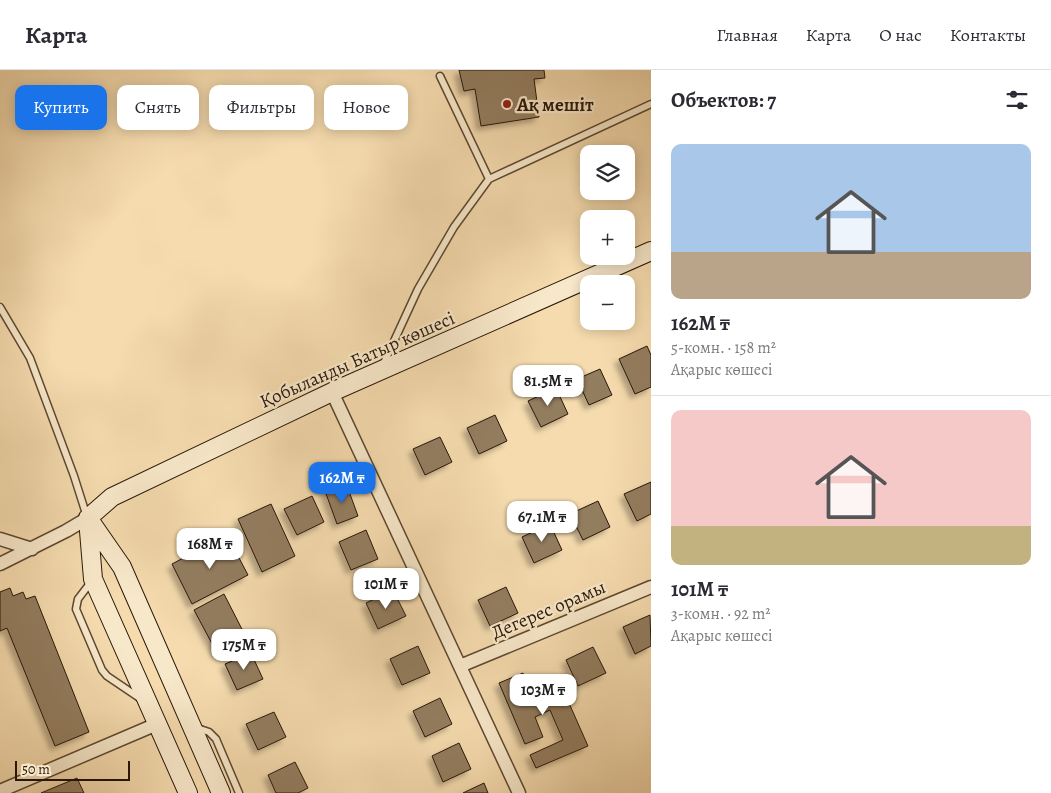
<!DOCTYPE html>
<html lang="ru">
<head>
<meta charset="utf-8">
<style>
	body { margin:0; font-family:Alegreya,serif; background:#f2f2f3; color:#2b2b33; height:100vh; display:flex; flex-direction:column; font-size:19px; white-space:nowrap }
	* { box-sizing:border-box; margin:0 }
	p { font-size:16px; color:#7c7c81 }
	.icon { flex:none; width:28px; height:28px; fill:none; stroke:currentColor; stroke-width:2; stroke-linecap:round; stroke-linejoin:round }
	.map { position:relative; flex:1; overflow:hidden }
	.details { display:flex; flex-direction:column; background:#fff; width:400px }
	.details>* { flex:none }
	.guide { position:absolute; left:15px; top:15px; width:475px; height:45px; display:flex; gap:10px }
	.fabs { position:absolute; left:580px; top:75px; display:grid; gap:10px }
	.fabs a { display:grid; place-items:center; width:55px; height:55px; border-radius:10px; background:#fff; box-shadow:0 2px 12px #0003; font-size:25px }
	.scale { position:absolute; left:15px; bottom:12px; width:115px; box-sizing:border-box; padding-left:5px; border:2px solid #291707; border-top:0; font-size:14px; line-height:18px; white-space:nowrap; color:#291707; -webkit-text-stroke:4px #f8e8ca; paint-order:stroke }
	.price { position:absolute; translate:-50% -42px; padding:0 11px; border-radius:10px; background:#fff; color:#222; font-size:16px; line-height:32px; filter:drop-shadow(0 1px 2px #0008) }
	.price::after { content:''; position:absolute; left:50%; top:30px; width:15px; height:11px; margin-left:-8px; background:inherit; clip-path:polygon(0 0,100% 0,50% 100%) }
	.price.selected { background:#1a73e8; color:#fff }
	ul { padding:0; list-style:none }
	li { display:grid; align-content:center; gap:10px; height:265px; padding:0 20px }
	li+li { border-top:1px solid #e1e1e2 }
	li span { display:grid; place-items:center; height:155px; border-radius:10px; color:#555 }
	li>.icon { margin-inline-start:auto }
	span .icon { width:90px; height:90px; fill:#fffc; stroke-width:1 }
	li b { font-size:21px }
	h2 { display:flex; justify-content:space-between; align-items:center; height:60px; padding:0 20px; font-size:21px }
	.pill { padding:0 18px; border-radius:10px; background:#fff; box-shadow:0 2px 12px #0003; font-size:18px; line-height:45px }
	.pill.selected { background:#1a73e8; color:#fff }
	header { display:flex; align-items:center; gap:30px; box-sizing:border-box; height:70px; padding:0 25px; background:#fff; border-bottom:1px solid #e1e1e2 }
	header strong { font-size:24px }
	nav { display:flex; gap:28px; margin-inline-start:auto; font-size:18px }
	main { display:flex; flex:1; min-height:0 }
	.map>svg:first-child { display:block }
	.building { fill:#937d5e; stroke:#291707; filter:url(#shadow) }
	.lines { fill:none; stroke-linecap:round; stroke-linejoin:round }
	.lane-casing { stroke:#5c4831; stroke-width:9 }
	.street-casing { stroke:#5c4831; stroke-width:15 }
	.secondary-casing { stroke:#291707; stroke-width:20 }
	.lane { stroke:#f8e8ca; stroke-width:6 }
	.street { stroke:#f8e8ca; stroke-width:12 }
	.secondary { stroke:#f8e8ca; stroke-width:18 }
	.poi-dot { fill:#8f2418; stroke:#f8e8ca; stroke-width:2 }
	.labels { text-anchor:middle; stroke-width:4.5; stroke-linejoin:round; paint-order:stroke }
	.poi-label { font-size:19px; font-weight:bold; fill:#291707; stroke:#f8e8ca; text-anchor:start }
	.street-label { font-size:19px; fill:#291707; stroke:#f8e8ca }
</style>
</head>
<body>
<header>
<strong>Карта</strong>
<nav><a>Главная</a><a>Карта</a><a>О нас</a><a>Контакты</a></nav>
</header>
<main>
<div class="map">
<svg width="651" height="723" viewBox="0 0 651 723">
	<defs>
		<filter id="shadow"><feDropShadow dx="-4.5" dy="4.5" stdDeviation="2.5" flood-color="#0004"/></filter>
	</defs>
	<rect width="100%" height="100%" fill="#f5dbae"/>
	<filter id="stains"><feTurbulence type="fractalNoise" baseFrequency=".004" numOctaves="4"/><feColorMatrix values="0 0 0 0 .2 0 0 0 0 .09 0 0 0 0 .02 0 0 0 .5 -.17"/></filter>
	<radialGradient id="worn" r=".72"><stop offset=".6" stop-color="#630" stop-opacity="0"/><stop offset="1" stop-color="#630" stop-opacity=".3"/></radialGradient>
	<path class="building" d="M459,0H544L545,8L534,9L539,47L481,56L475,19L464,21Z
		M647,276L651,285V317L635,324L619,289Z
		M600,299L612,325L589,335L577,309Z
		M556,318L568,344L541,357L528,331Z
		M495,345L507,371L479,384L467,358Z
		M440,367L452,392L425,405L413,379Z
		M651,412V444L637,451L624,424Z
		M346,413L358,446L337,454L325,421Z
		M312,426L324,452L297,465L284,439Z
		M598,431L610,457L583,470L570,444Z
		M271,434L295,486L262,502L238,449Z
		M550,454L562,480L534,493L522,467Z
		M366,460L378,489L351,500L339,472Z
		M227,465L248,505L192,534L172,494Z
		M506,517L518,543L490,556L478,530Z
		M10,518L13,526L23,522L26,529L35,526L89,662L55,676L7,558L0,561V522Z
		M393,520L406,546L378,559L366,533Z
		M224,524L246,567L217,583L194,540Z
		M650,545L651,576L635,584L623,557Z
		M418,576L430,603L402,615L390,589Z
		M593,577L606,603L578,616L566,590Z
		M251,583L263,609L237,620L225,594Z
		M523,603L529,618L557,606L588,676L536,698L530,685L563,670L550,640L535,647L543,667L525,674L499,613Z
		M440,628L452,654L425,667L413,641Z
		M274,642L286,667L258,680L246,654Z
		M459,673L471,699L443,712L432,686Z
		M295,692L308,718L298,723H276L268,705Z
		M77,708L84,723H41Z
		M484,713L488,723H463Z"/>
	<g class="lines">
		<defs>
			<path id="lane" d="M440,6L489,109
				M0,237L30,288L74,406L87,447
				M383,295L418,219L454,157L489,109L651,34
				M91,512L78,529L76,539L102,600L107,606L141,629
				M197,658L209,662L216,669L239,723"/>
			<path id="street" d="M332,322L519,723
				M0,469L32,479
				M0,494L66,461L88,448
				M460,596L651,517
				M0,721L157,654"/>
			<path id="secondary" d="M88,448L112,427L332,322L651,181
				M88,448L122,497L221,723
				M88,449L93,509L188,723"/>
		</defs>
		<use href="#lane" class="lane-casing"/>
		<use href="#street" class="street-casing"/>
		<use href="#secondary" class="secondary-casing"/>
		<use href="#lane" class="lane"/>
		<use href="#street" class="street"/>
		<use href="#secondary" class="secondary"/>
	</g>
	<circle class="poi-dot" cx="507" cy="34" r="5"/>
	<g class="labels">
		<g class="poi-label">
			<text x="517" y="41">Ақ мешіт</text>
		</g>
		<g class="street-label">
			<text transform="translate(357 289) rotate(-24)" y="7">Қобыланды Батыр көшесі</text>
			<text transform="translate(548 539) rotate(-23)" y="7">Дегерес орамы</text>
		</g>
	</g>
	<rect width="100%" height="100%" filter="url(#stains)"/>
	<rect width="100%" height="100%" fill="url(#worn)"/>
</svg>
<div class="fabs">
<a><svg class="icon" aria-label="layers" viewBox="0 0 24 24"><path d="M12 4l9 5-9 5-9-5zM3 14l9 5 9-5"/></svg></a>
<a>+</a>
<a>−</a>
</div>
<div class="scale">50 m</div>
<b class="price" style="left:548px;top:337px">81.5M ₸</b>
<b class="price selected" style="left:342px;top:434px">162M ₸</b>
<b class="price" style="left:542px;top:473px">67.1M ₸</b>
<b class="price" style="left:210px;top:500px">168M ₸</b>
<b class="price" style="left:386px;top:540px">101M ₸</b>
<b class="price" style="left:244px;top:601px">175M ₸</b>
<b class="price" style="left:543px;top:646px">103M ₸</b>
<div class="guide">
<a class="pill selected">Купить</a>
<a class="pill">Снять</a>
<a class="pill">Фильтры</a>
<a class="pill">Новое</a>
</div>
</div>
<section class="details">
<h2>Объектов: 7<svg class="icon" aria-label="filters" viewBox="0 0 24 24"><path d="M4 7h16M4 17h16"/><circle cx="9" cy="7" r="2"/><circle cx="15" cy="17" r="2"/></svg></h2>
<ul>
<li><span style="background:linear-gradient(#a9c7e8 70%,#b9a48a 0)"><svg class="icon" aria-label="home" viewBox="0 0 24 24"><path d="M3 11l9-7 9 7M6 9v11h12V9"/></svg></span><div><b>162M ₸</b><p>5-комн. · 158 m²</p><p>Ақарыс көшесі</p></div></li>
<li><span style="background:linear-gradient(#f6c9c9 75%,#c2b280 0)"><svg class="icon" aria-label="home" viewBox="0 0 24 24"><path d="M3 11l9-7 9 7M6 9v11h12V9"/></svg></span><div><b>101M ₸</b><p>3-комн. · 92 m²</p><p>Ақарыс көшесі</p></div></li>
</ul>
</section>
</main>
</body>
</html>
